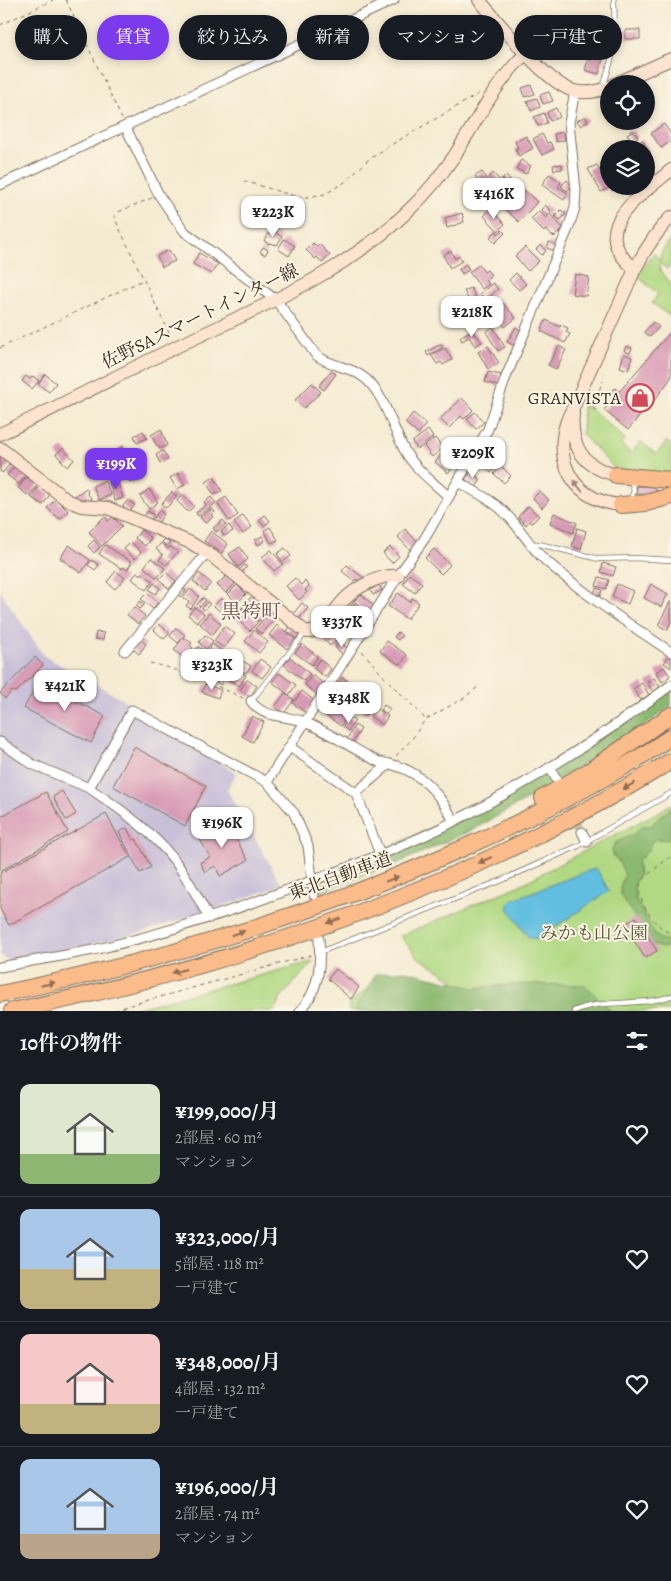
<!DOCTYPE html>
<html lang="ja">
<head>
<meta charset="utf-8">
<style>
	body { margin:0; font-family:Alegreya,"Noto Serif JP",serif; background:#20242c; color:#f1f3f6; height:100vh; display:flex; flex-direction:column; font-size:19px; white-space:nowrap }
	* { box-sizing:border-box; margin:0 }
	p { font-size:16px; color:#9ea1a6 }
	.icon { flex:none; width:28px; height:28px; fill:none; stroke:currentColor; stroke-width:2; stroke-linecap:round; stroke-linejoin:round }
	.map { position:relative; height:1011px; overflow:hidden }
	.details { display:flex; flex-direction:column; background:#171b24; flex:1 }
	.details>* { flex:none }
	.banner { position:absolute; left:15px; top:15px; width:641px; height:45px; display:flex; gap:10px }
	.controls { position:absolute; left:600px; top:75px; display:grid; gap:10px }
	.controls a { display:grid; place-items:center; width:55px; height:55px; border-radius:50%; background:#171b24; box-shadow:0 2px 8px #0003; font-size:25px }
	.price { position:absolute; translate:-50% -42px; padding:0 11px; border-radius:10px; background:#fff; color:#222; font-size:16px; line-height:32px; filter:drop-shadow(0 1px 2px #0008) }
	.price::after { content:''; position:absolute; left:50%; top:30px; width:15px; height:11px; margin-left:-8px; background:inherit; clip-path:polygon(0 0,100% 0,50% 100%) }
	.price.on { background:#7c3aed; color:#fff }
	ul { padding:0; list-style:none }
	li { display:flex; align-items:center; gap:15px; height:125px; padding:0 20px }
	li+li { border-top:1px solid #363941 }
	li span { display:grid; place-items:center; flex:none; width:140px; height:100px; border-radius:10px; color:#555 }
	li>.icon { margin-inline-start:auto }
	span .icon { width:60px; height:60px; fill:#fffc; stroke-width:1 }
	li b { font-size:21px }
	h2 { display:flex; justify-content:space-between; align-items:center; height:60px; padding:0 20px; font-size:21px }
	.pill { padding:0 18px; border-radius:22px; background:#171b24; box-shadow:0 2px 8px #0003; font-size:18px; line-height:45px }
	.pill.on { background:#7c3aed; color:#fff }
	.map>svg:first-child { display:block }
	.industrial { fill:#c8bfd8 }
	.green { fill:#b1d983; stroke:#768250 }
	.forest { fill:#8cb971; stroke:#647248 }
	.water { fill:#62bee0; stroke:#4e747f }
	.building { fill:#d89bb6 }
	.lines { fill:none; stroke-linecap:round; stroke-linejoin:round }
	.street-tunnel { stroke:#d0c4ae; stroke-width:9; stroke-dasharray:9 4.5; stroke-linecap:butt }
	.lane-casing { stroke:#7c6e5d; stroke-width:6 }
	.street-casing { stroke:#7c6e5d; stroke-width:11 }
	.secondary-casing { stroke:#7c6e5d; stroke-width:14 }
	.highway-casing { stroke:#7c6e5d; stroke-width:18 }
	.path { stroke:#7c6e5d; stroke-width:1; stroke-dasharray:4 4; stroke-linecap:butt }
	.lane { stroke:#fff; stroke-width:4.5 }
	.street { stroke:#fff; stroke-width:9 }
	.secondary { stroke:#fde4d1; stroke-width:12 }
	.highway { stroke:#fabc8b; stroke-width:16 }
	.oneway { fill:#9c8778 }
	.oneway2 { fill:#916c4f }
	.labels { text-anchor:middle; stroke-width:4; stroke-linejoin:round; paint-order:stroke }
	.street-label { font-size:18px; fill:#3b2a1e; stroke:#fcf5e5 }
	.poi-label { font-size:18px; fill:#3b2a1e; stroke:#fcf5e5; text-anchor:end }
	.park-label { font-size:18px; fill:#585637; stroke:#fcf5e5 }
	.quarter-label { font-size:20px; fill:#725253; stroke:#fcf5e5 }
</style>
</head>
<body>
<div class="map">
<svg width="671" height="1011" viewBox="0 0 671 1011">
	<rect width="100%" height="100%" fill="#fcf5e5"/>
	<filter id="ink" filterUnits="userSpaceOnUse"><feTurbulence type="fractalNoise" baseFrequency=".02" numOctaves="2"/><feDisplacementMap in="SourceGraphic" scale="10" xChannelSelector="R" yChannelSelector="G"/><feConvolveMatrix kernelMatrix="1 2 1 2 8 2 1 2 1" color-interpolation-filters="sRGB"/></filter>
	<filter id="wash" filterUnits="userSpaceOnUse"><feTurbulence type="fractalNoise" baseFrequency=".0096" numOctaves="4" result="noise"/><feDisplacementMap in="SourceGraphic" scale="20" xChannelSelector="R" yChannelSelector="G"/><feGaussianBlur stdDeviation="1.12" result="paint"/><feColorMatrix in="noise" values="0 0 0 0 0 0 0 0 0 0 0 0 0 0 0 0 0 1.4 0 .05"/><feComposite in="paint" operator="in"/></filter>
	<g filter="url(#wash)">
		<rect width="100%" height="100%" fill="#f5ebd2"/>
		<path class="industrial" d="M0,591L44,656L133,705L236,773L227,790L282,885L215,909L130,936L9,961L0,955Z"/>
		<path class="green" d="M671,238V264L667,269L660,263L659,268L671,284V317L652,303L658,294L637,276L654,253L660,261L661,253Z
			M583,405L595,412L625,439L621,445L631,453L641,442L656,454L667,441L671,445V475L628,471L613,467L582,434Z
			M671,804V1011H349V1004L366,990L455,981L419,958L400,936L520,885L660,811Z
			M314,961L282,996L274,1011H127Z"/>
		<path class="forest" d="M671,687V706L641,728L535,795L474,829L396,864L318,893L317,886L320,879L531,782Z
			M671,808V840L657,839L651,842L649,849L637,862L639,874L635,881L634,891L636,900L654,933L660,939L671,941V946L662,948L651,944C646,936 641,927 636,919C627,903 613,895 625,875L618,860L613,856L612,849L615,843L634,834L642,826H651L658,818Z
			M406,971L474,988L521,984L585,985L611,1011H356L357,1004L360,1002L376,974Z"/>
		<path class="water" d="M596,868L609,891L537,939L528,937L508,908L511,900Z"/>
		<g id="blocks">
			<path class="building" d="M607,19L608,32H597L596,20Z
				M625,30H640V39H625Z
				M594,39L607,43L599,74L585,70Z
				M531,85L535,94L525,97L522,88Z
				M549,92L553,101L543,104L540,95Z
				M537,98L540,107L531,111L527,101Z
				M556,108L560,117L550,121L547,112Z
				M544,113L547,123L538,126L534,117Z
				M585,116L588,121L581,126L577,121Z
				M664,124L671,134V141L661,148L651,133Z
				M633,130L638,137L632,141L627,134Z
				M563,132L565,140L556,142L554,134Z
				M542,134L547,143L550,142L554,149L542,155L533,139Z
				M526,136L533,148L519,156L515,149L518,148L515,142Z
				M642,140L650,152L646,155V149H634L633,147Z
				M609,158V178L600,163Z
				M521,160L531,166L526,174L516,169Z
				M562,164V169L554,170L553,165Z
				M597,165L609,188L601,192L588,169Z
				M482,172L486,177L478,182L475,176Z
				M493,173L508,189L499,197L484,181Z
				M549,174L561,182L558,187L568,193L564,200L542,185Z
				M506,176L510,180L506,183L502,179Z
				M567,180L572,186L567,191L561,186Z
				M514,183L520,190L514,194L509,187Z
				M609,186H620L612,191Z
				M523,189L537,202L519,222L505,209Z
				M545,205L551,211L547,215L541,210Z
				M491,209L505,224L498,231L484,216Z
				M561,210L566,214L560,220L555,216Z
				M539,211L546,218L550,214L563,228L554,237L546,230L544,232L531,219Z
				M462,213L464,222L447,228L445,218Z
				M272,228L277,231L276,233L282,237L277,245L270,243L269,244L264,241Z
				M502,230L505,233L495,243L490,237L496,231L498,234Z
				M284,239L295,246L289,256L278,249Z
				M549,242L557,245L555,251L547,248Z
				M313,243L317,247L319,244L330,255L322,263L317,257L315,259L306,250Z
				M541,245L546,251L542,255L536,249Z
				M263,247L268,250L265,255L260,252Z
				M525,247L539,261L528,271L515,256Z
				M169,250L175,261L162,267L157,256Z
				M451,251L455,259L459,256L462,261L450,268L443,255Z
				M199,253L218,264L211,274L193,264Z
				M466,264L469,270L462,274L459,269Z
				M479,265L484,272L487,270L491,275L485,280L489,284L482,289L469,272Z
				M516,273L526,284L519,290L509,280Z
				M575,274L589,277L586,296L572,294Z
				M493,283L498,289L486,300L480,294Z
				M471,288L479,304L473,308L464,291Z
				M501,301L516,318L505,327L490,310Z
				M546,320L560,327L561,325L568,328L566,332L570,334L565,343L541,331Z
				M653,322L659,327L650,337L644,332Z
				M493,327L505,347L498,351L486,332Z
				M516,327L523,332L515,346L507,342Z
				M470,331L472,333L474,332L482,342L475,346L469,337L462,341L460,337Z
				M671,331V378L654,401L653,400L628,430L604,410L614,398L610,394L615,388L619,392Z
				M441,344L443,347L428,356L426,352Z
				M488,346L499,363L488,369L478,352Z
				M559,346L566,350L556,369L548,365Z
				M626,346L632,348L630,353L624,351Z
				M445,348L452,360L443,365L441,362L437,364L431,355Z
				M624,354L632,357L628,370L620,367Z
				M331,371L336,374L324,390L319,386Z
				M488,372L501,375L498,386L485,382Z
				M45,374L56,383L49,392L38,384Z
				M26,376L30,379L33,376L39,381L32,389L22,381Z
				M312,383L321,392L304,408L295,400Z
				M462,398L473,410L464,419L461,416L449,428L440,419Z
				M475,412L484,422L476,429L467,419Z
				M413,413L426,424L418,434L405,423Z
				M161,429L167,445L160,449L158,446H157L151,435Z
				M428,430L433,437L418,449L412,442Z
				M143,431L147,438L137,443L134,436Z
				M435,438L443,448L432,457L424,446Z
				M123,446L128,455L123,458L118,449Z
				M63,448L74,460L67,467L56,454Z
				M163,451L168,459L160,463L156,455Z
				M443,453L456,464L448,473L435,462Z
				M485,453L498,464L491,473L478,461Z
				M112,454L117,464L107,469L102,459Z
				M0,455L10,464L2,473L0,471Z
				M129,458L135,469L137,468L142,477L130,483L119,463Z
				M501,466L511,476L504,483L494,474Z
				M14,467L26,476L19,484L7,475Z
				M471,472L481,480L476,487L465,479Z
				M178,473L185,485L177,489L170,478Z
				M28,475L39,483L29,496L18,488Z
				M214,477L222,491L214,495L206,482Z
				M117,480L123,498L115,501L109,483Z
				M105,481L111,495L99,500L93,486Z
				M39,486L50,494L43,505L31,497Z
				M637,486L656,487V495L637,494Z
				M86,488L88,491L87,493L92,499L87,502L78,500L75,496Z
				M149,489L158,502L149,509L140,496Z
				M540,491L549,500L542,508L533,498Z
				M172,492L177,497L166,508L161,504Z
				M182,494L194,506L188,512L177,501Z
				M211,497L216,503L198,516L196,513L206,505L204,502Z
				M226,497L238,515L229,521L217,503Z
				M56,499L68,511L60,519L47,508Z
				M128,500L135,505L129,512L123,506Z
				M528,506L539,516L532,523L529,521L526,525L518,517Z
				M212,508L215,512L211,515L213,517L205,523L200,517Z
				M159,510L164,514L158,523L153,520Z
				M148,511L154,515L150,521L143,517Z
				M554,513L577,523L573,533L550,523Z
				M243,515L252,527L243,534L234,523Z
				M265,515L270,521L264,526L259,520Z
				M105,516L108,521L113,517L122,526L102,546L89,532Z
				M223,520L226,524L216,532L213,528Z
				M229,525L233,531L224,536L221,531Z
				M270,527L278,540L271,543L264,530Z
				M577,528L586,531L581,549L572,546Z
				M405,529L418,542L410,550L398,537Z
				M141,530L151,538L145,546L135,538Z
				M211,531L228,544L222,553L204,541Z
				M262,536L265,541L258,545L255,540Z
				M165,539L170,543L166,546L162,542Z
				M94,540L100,547L94,553L88,546Z
				M131,542L141,552L135,559L124,549Z
				M161,543L168,549L170,546L178,552L166,565L159,560L163,555L156,549Z
				M69,545L90,560L81,573L60,558Z
				M105,545L132,562L127,570L123,567L122,569L99,554Z
				M240,547L248,559L238,567L229,554Z
				M390,547L399,556L392,563L383,553Z
				M285,548L291,556L283,562L277,554Z
				M434,549L450,565L441,574L425,558Z
				M271,550L283,564L274,571L262,557Z
				M151,558L165,568L157,578L144,567Z
				M92,560L99,565L95,570L88,565Z
				M603,563L616,567L613,576L601,572Z
				M244,565L247,567L241,573L238,571Z
				M347,565L364,578L361,583L356,579L354,581L342,571Z
				M116,571L125,578L115,589L107,582Z
				M137,572L140,575L142,573L153,581L146,590L132,579Z
				M166,572L176,581L169,589L159,579Z
				M199,573L211,583L205,591L193,581Z
				M409,574L422,583L415,593L403,584Z
				M227,575L235,584L226,593L217,585Z
				M599,577L609,580L606,589L596,586Z
				M295,578L301,585L305,581L309,586L305,590L307,592L299,600L286,586Z
				M154,583L160,588L156,594L149,590Z
				M617,584L633,591L628,604L612,597Z
				M651,584L668,594L661,607L644,598Z
				M237,585L246,594L237,603L228,594Z
				M379,585L382,590L373,595L370,590Z
				M181,587L186,591L181,597L176,593Z
				M596,588L602,590L600,596L594,594Z
				M190,589L199,596L191,609L186,606L189,602L183,598Z
				M147,593L158,602L153,609L141,599Z
				M398,593L410,602L412,598L419,603L407,619L388,606Z
				M361,594L374,606L367,613L354,601Z
				M252,596L269,610L259,621L242,607Z
				M203,598L206,600L200,607L197,604Z
				M221,598L231,607L224,615L214,606Z
				M671,600V622L667,630L658,625Z
				M140,601L144,605L140,609L136,606Z
				M207,602L210,604L204,610L202,608Z
				M302,603L308,608L298,620L292,615Z
				M353,603L358,608L351,615L346,610Z
				M134,607L145,616L138,624L127,615Z
				M195,607L204,614L197,622L188,615Z
				M242,608L258,622L250,631L234,617Z
				M342,610L351,618L343,627L334,620Z
				M270,611L277,616L262,634L255,629Z
				M209,613L221,624L212,635L200,624Z
				M334,623L341,630L336,635L339,638L330,646L320,636Z
				M159,624L170,633L164,639L154,630Z
				M277,625L295,639L287,649L269,635Z
				M224,626L235,634L224,648L214,641Z
				M290,627L299,634L296,639L287,631Z
				M176,628L185,635L183,637L192,643L190,645L193,648L185,659L174,650L182,639L178,643L170,636Z
				M254,630L268,642L259,653L245,641Z
				M96,632L104,633L103,640L95,639Z
				M398,632L402,636L398,640L394,637Z
				M205,635L213,641L206,649L199,642Z
				M140,639L146,644L139,654L133,649Z
				M340,641L348,649L343,655L335,647Z
				M387,641L407,655L400,665L380,651Z
				M212,644L223,651L219,658L208,651Z
				M302,644L318,657L312,665L295,653Z
				M198,647L209,653L204,661L193,655Z
				M669,656L671,658V668L664,663Z
				M35,657L43,665L16,692L12,691L5,699L0,693Z
				M290,657L310,674L304,681L284,665Z
				M239,659L251,666L246,673L235,666Z
				M260,659L271,667L262,678L252,671Z
				M320,659L331,669L325,677L313,668Z
				M225,663L230,666L221,685L216,682Z
				M231,667L246,675L240,686L225,678Z
				M664,667L670,676L662,682L656,672Z
				M279,673L296,685L289,695L272,682Z
				M312,675L327,686L319,696L305,685Z
				M342,677L363,692L357,701L345,692L340,700L331,694Z
				M654,678L660,687L653,692L647,682Z
				M247,680L257,686L250,697L240,690Z
				M38,682L105,716L91,743L24,708Z
				M642,683L649,695L641,700L633,689Z
				M205,684L221,690L218,698L202,692Z
				M302,691L315,701L306,713L293,703Z
				M285,693L294,700L284,713L275,707Z
				M365,693L371,696L364,707L358,703Z
				M326,701L347,716L341,726L319,711Z
				M368,701L374,705L367,715L362,712Z
				M384,705L390,709L386,714L381,710Z
				M376,708L388,716L382,725L370,716Z
				M252,716L264,722L253,742L242,736Z
				M349,717L355,721L348,731L343,727Z
				M355,725L361,729L353,742L347,739Z
				M134,747L206,786L185,826L113,786Z
				M62,791L76,814L66,820L53,797Z
				M46,792L68,832L0,871V817Z
				M106,814L130,857L9,925L0,909V873Z
				M225,820L248,860L220,876L215,866L205,872L200,863L210,857L198,836Z
				M127,828L133,840L136,839L151,867L140,873L119,832Z
				M636,917L657,951L645,958L624,925Z
				M336,969L359,987L351,999L328,979Z"/>
		</g>
	</g>
	<g filter="url(#ink)">
		<use href="#blocks" fill-opacity="0" stroke="#7c6e5d" stroke-width="1"/>
		<g class="lines">
			<path class="street-tunnel" d="M564,795L582,832"/>
			<defs>
				<path id="lane" d="M603,88L612,57L615,38L614,0
					M629,500C635,494 635,487 630,481
					M532,544H539L599,559L635,558L671,560
					M251,701L305,633
					M320,952L500,881L578,846L671,793
					M574,1011C605,998 640,1007 671,996"/>
				<path id="street" d="M125,126L159,195L172,214L185,232L276,300L316,355C331,367 352,366 367,380C386,398 392,428 405,451C415,469 434,483 449,497
					M0,185L394,0
					M458,482C475,492 495,501 508,516C522,530 530,547 545,560C584,594 627,623 671,652
					M125,651L207,553
					M251,701C264,720 287,714 307,723C332,734 355,750 379,762C417,767 437,789 454,821
					M0,742L32,764L89,788
					M290,747L356,793L380,854
					M550,768L558,782
					M267,782L398,576L425,538L488,429L506,377L568,229L575,208L576,190L569,123L575,91
					M356,793L389,764
					M582,832L587,842
					M209,918C196,894 183,869 165,849C143,825 116,806 89,788L132,710L267,782L294,813L308,846L314,895
					M0,967C31,961 62,956 93,950C159,935 224,914 287,890C339,871 391,852 441,828C522,788 599,739 671,685
					M300,1011C319,991 321,966 319,939"/>
				<path id="secondary" d="M479,0C500,23 545,83 574,91C585,94 599,91 609,87
					M615,84L671,59
					M635,269C585,229 639,197 671,170
					M573,413C570,446 583,467 616,475
					M0,434C59,406 117,376 176,347C257,308 344,274 409,210C426,194 442,174 455,155C477,120 496,82 526,53
					M0,448L67,500L81,506L108,508L191,543L212,556L306,632C310,632 314,632 318,630C329,622 336,607 347,597C359,586 381,574 398,576
					M621,505C567,501 548,449 574,406L635,269C645,250 656,232 671,217"/>
				<path id="highway" d="M616,475L671,480
					M621,505L646,503L671,496
					M543,798L589,771L671,715
					M0,994C158,962 313,915 461,849C533,817 606,781 671,737
					M12,1011C242,964 471,885 671,761"/>
			</defs>
			<use href="#lane" class="lane-casing"/>
			<use href="#street" class="street-casing"/>
			<use href="#secondary" class="secondary-casing"/>
			<use href="#highway" class="highway-casing"/>
			<path class="path" d="M66,0L122,119
				M0,25L53,0
				M244,181L301,198L325,194L345,182L368,160L389,146L480,93
				M152,198L118,212L115,215V219L170,335
				M0,348L143,280
				M596,410L592,407L603,381
				M362,651L385,678L423,716L425,720
				M150,663C182,670 213,684 243,698
				M396,756L412,739L425,720L464,698L479,686
				M671,857C664,861 645,876 641,883C633,897 657,930 671,933
				M115,1011L127,1006L311,955"/>
			<use href="#lane" class="lane"/>
			<use href="#street" class="street"/>
			<use href="#secondary" class="secondary"/>
			<use href="#highway" class="highway"/>
		</g>
		<defs><path id="oneway-solid" d="M-6-.8H1V-3.2L6.5 0L1 3.2V.8H-6Z" transform="scale(1.25)"/></defs>
		<use class="oneway" href="#oneway-solid" transform="translate(578 486) rotate(-128)"/>
		<g class="oneway2">
			<use href="#oneway-solid" transform="translate(629 786) rotate(151)"/>
			<use href="#oneway-solid" transform="translate(485 860) rotate(155)"/>
			<use href="#oneway-solid" transform="translate(392 879) rotate(-22)"/>
			<use href="#oneway-solid" transform="translate(334 921) rotate(160)"/>
			<use href="#oneway-solid" transform="translate(238 933) rotate(-18)"/>
			<use href="#oneway-solid" transform="translate(179 971) rotate(164)"/>
			<use href="#oneway-solid" transform="translate(48 984) rotate(-13)"/>
		</g>
	</g>
	<defs>
		<symbol id="shop-ring" viewBox="-11 -11 22 22"><circle r="9.5" fill="#fcf5e5" stroke="#d1495b" stroke-width="1.5"/><path d="M-5-2.5h2.3a2.7 3.5 0 0 1 5.4 0H5L5.5 6h-11ZM-1.5-2.5h3a1.5 2.3 0 0 0-3 0Z" fill="#d1495b"/></symbol>
	</defs>
	<g fill-rule="evenodd">
		<use href="#shop-ring" x="624" y="382" width="32" height="32"/>
	</g>
	<g class="labels">
		<g class="street-label">
			<text transform="translate(200 316) rotate(-26)" y="6">佐野SAスマートインター線</text>
			<text transform="translate(340 876) rotate(-20)" y="6">東北自動車道</text>
		</g>
		<g class="poi-label">
			<text x="621" y="404">GRANVISTA</text>
		</g>
		<g class="park-label">
			<text x="594" y="939">みかも山公園</text>
		</g>
		<g class="quarter-label">
			<text x="251" y="618">黒袴町</text>
		</g>
	</g>
</svg>
<div class="controls">
<a><svg class="icon" aria-label="locate" viewBox="0 0 24 24"><circle cx="12" cy="12" r="6"/><path d="M12 2v4M12 18v4M2 12h4M18 12h4"/></svg></a>
<a><svg class="icon" aria-label="layers" viewBox="0 0 24 24"><path d="M12 4l9 5-9 5-9-5zM3 14l9 5 9-5"/></svg></a>
</div>
<b class="price" style="left:494px;top:220px">¥416K</b>
<b class="price" style="left:273px;top:238px">¥223K</b>
<b class="price" style="left:472px;top:338px">¥218K</b>
<b class="price" style="left:473px;top:479px">¥209K</b>
<b class="price on" style="left:116px;top:490px">¥199K</b>
<b class="price" style="left:342px;top:648px">¥337K</b>
<b class="price" style="left:212px;top:691px">¥323K</b>
<b class="price" style="left:65px;top:712px">¥421K</b>
<b class="price" style="left:349px;top:724px">¥348K</b>
<b class="price" style="left:222px;top:849px">¥196K</b>
<div class="banner">
<a class="pill">購入</a>
<a class="pill on">賃貸</a>
<a class="pill">絞り込み</a>
<a class="pill">新着</a>
<a class="pill">マンション</a>
<a class="pill">一戸建て</a>
</div>
</div>
<section class="details">
<h2>10件の物件<svg class="icon" aria-label="filters" viewBox="0 0 24 24"><path d="M4 7h16M4 17h16"/><circle cx="9" cy="7" r="2"/><circle cx="15" cy="17" r="2"/></svg></h2>
<ul>
<li><span style="background:linear-gradient(#dfe7d0 70%,#8fb573 0)"><svg class="icon" aria-label="home" viewBox="0 0 24 24"><path d="M3 11l9-7 9 7M6 9v11h12V9"/></svg></span><div><b>¥199,000/月</b><p>2部屋 · 60 m²</p><p>マンション</p></div><svg class="icon" aria-label="heart" viewBox="0 0 24 24"><path d="M12 20l-8-8c-3-5 5-10 8-4 3-6 11-1 8 4z"/></svg></li>
<li><span style="background:linear-gradient(#a9c7e8 60%,#c2b280 0)"><svg class="icon" aria-label="home" viewBox="0 0 24 24"><path d="M3 11l9-7 9 7M6 9v11h12V9"/></svg></span><div><b>¥323,000/月</b><p>5部屋 · 118 m²</p><p>一戸建て</p></div><svg class="icon" aria-label="heart" viewBox="0 0 24 24"><path d="M12 20l-8-8c-3-5 5-10 8-4 3-6 11-1 8 4z"/></svg></li>
<li><span style="background:linear-gradient(#f6c9c9 70%,#c2b280 0)"><svg class="icon" aria-label="home" viewBox="0 0 24 24"><path d="M3 11l9-7 9 7M6 9v11h12V9"/></svg></span><div><b>¥348,000/月</b><p>4部屋 · 132 m²</p><p>一戸建て</p></div><svg class="icon" aria-label="heart" viewBox="0 0 24 24"><path d="M12 20l-8-8c-3-5 5-10 8-4 3-6 11-1 8 4z"/></svg></li>
<li><span style="background:linear-gradient(#a9c7e8 75%,#b9a48a 0)"><svg class="icon" aria-label="home" viewBox="0 0 24 24"><path d="M3 11l9-7 9 7M6 9v11h12V9"/></svg></span><div><b>¥196,000/月</b><p>2部屋 · 74 m²</p><p>マンション</p></div><svg class="icon" aria-label="heart" viewBox="0 0 24 24"><path d="M12 20l-8-8c-3-5 5-10 8-4 3-6 11-1 8 4z"/></svg></li>
</ul>
</section>
</body>
</html>
